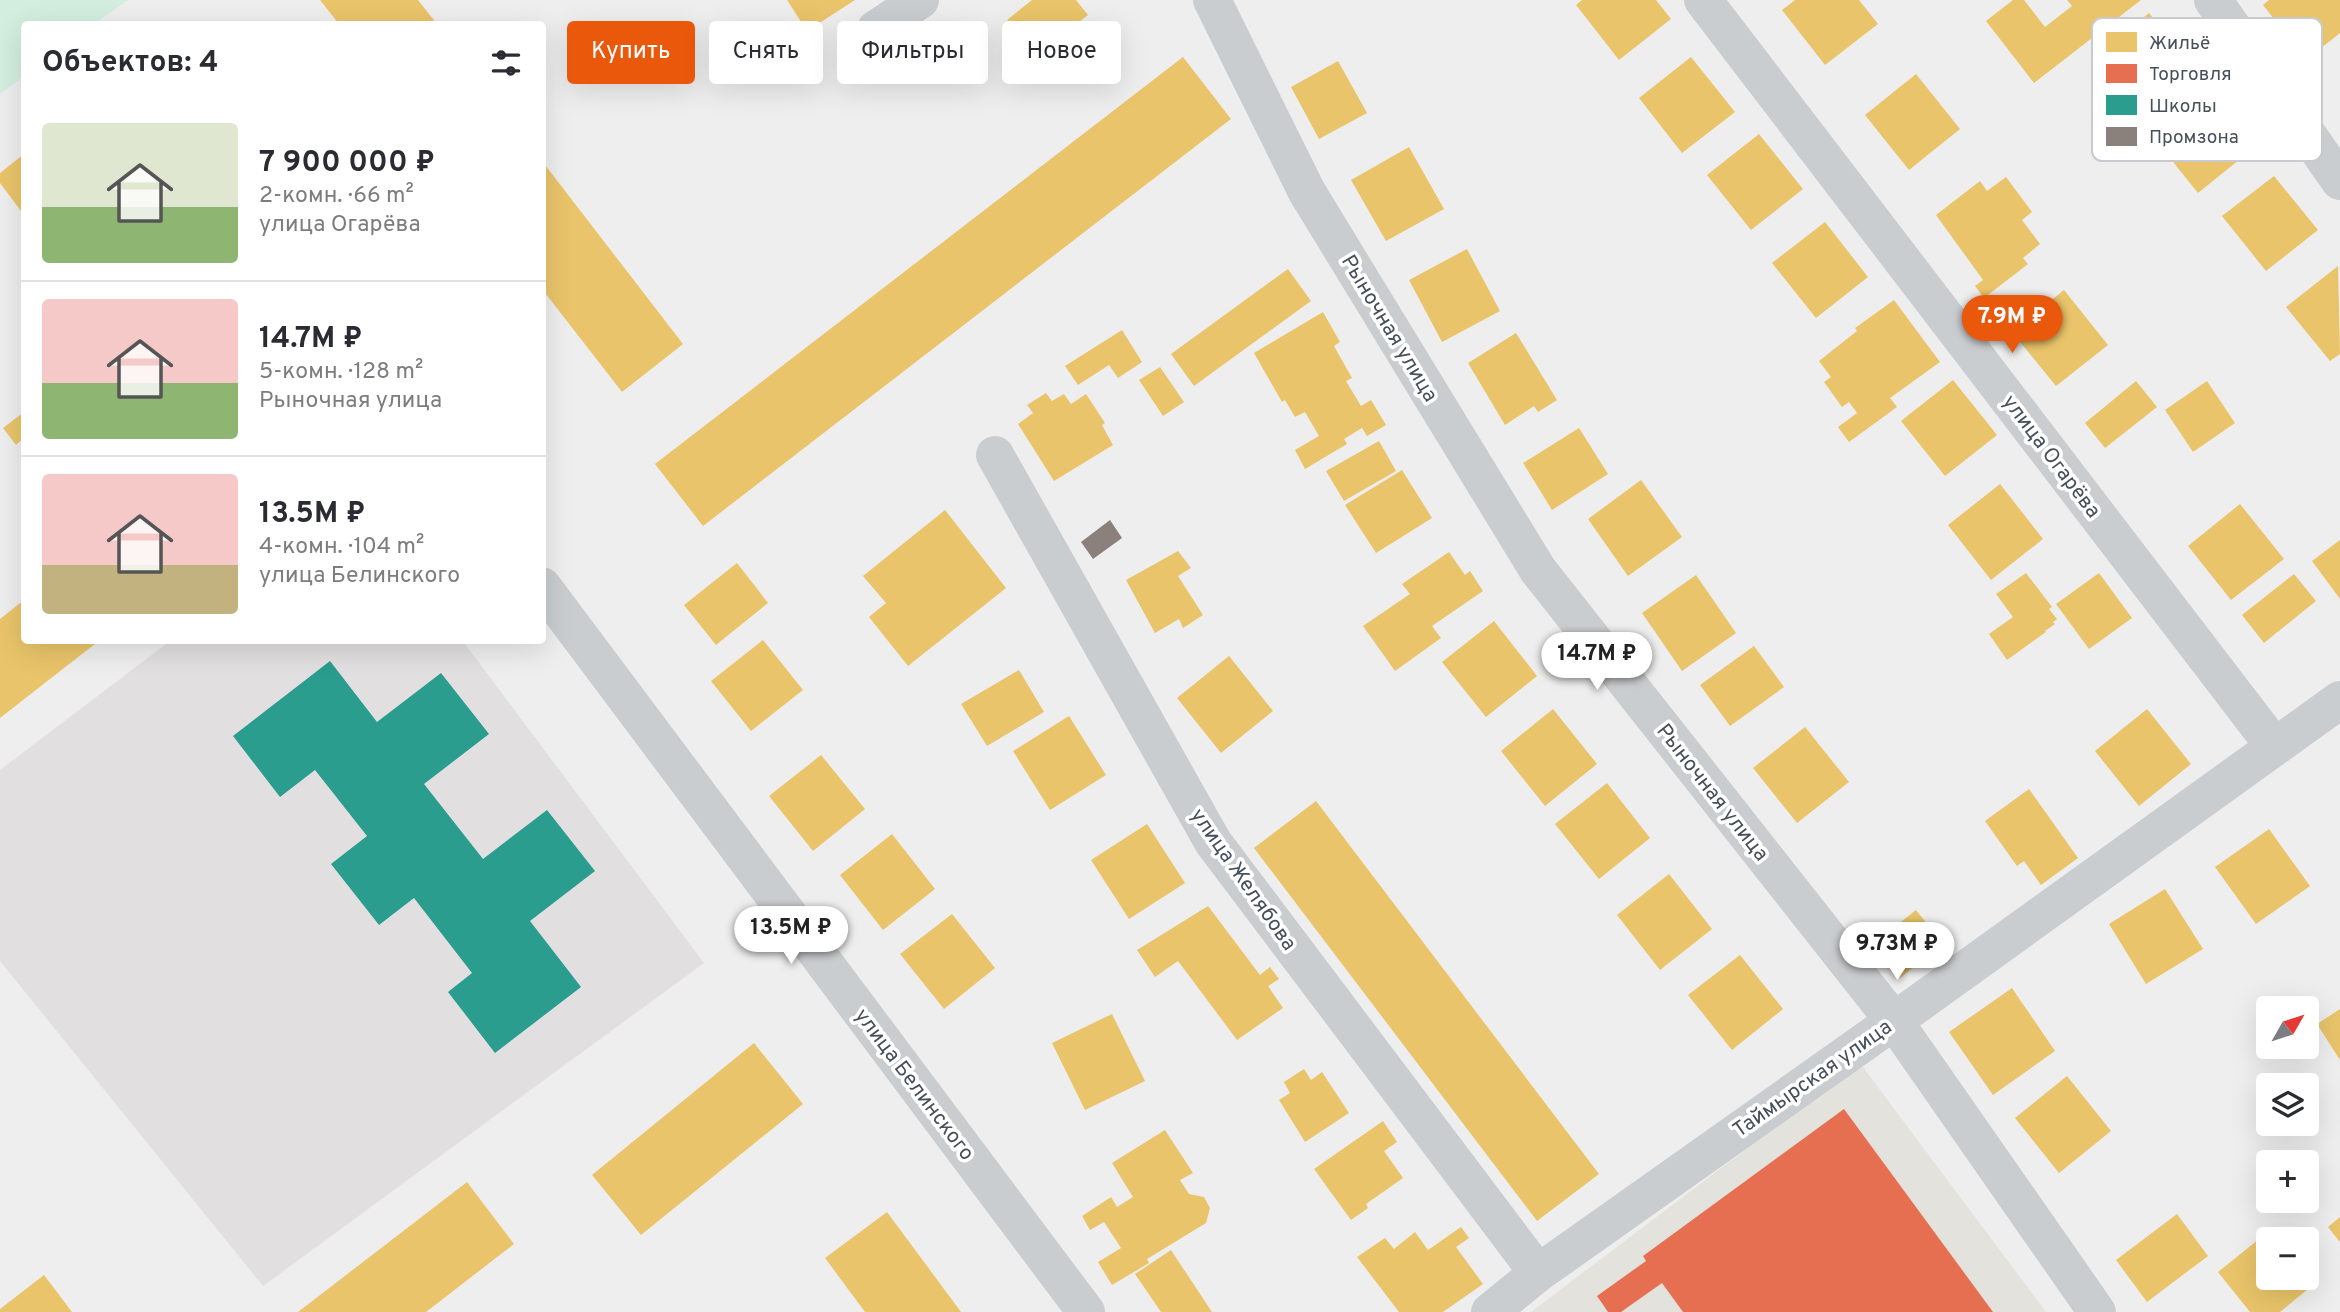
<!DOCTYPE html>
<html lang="ru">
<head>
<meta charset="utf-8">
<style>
	body { margin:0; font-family:Overpass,sans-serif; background:#f2f2f3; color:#2b2b33; height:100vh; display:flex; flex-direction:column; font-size:26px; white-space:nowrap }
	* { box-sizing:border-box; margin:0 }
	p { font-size:23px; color:#7c7c81 }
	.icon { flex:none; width:38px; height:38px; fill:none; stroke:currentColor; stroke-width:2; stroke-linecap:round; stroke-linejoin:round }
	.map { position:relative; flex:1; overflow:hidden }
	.details { position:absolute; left:21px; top:21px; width:525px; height:623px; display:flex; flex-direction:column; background:#fff; border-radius:7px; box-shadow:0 7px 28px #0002 }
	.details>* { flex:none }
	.top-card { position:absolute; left:567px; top:21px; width:665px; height:63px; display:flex; gap:14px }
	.needle { width:46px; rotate:51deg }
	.fabs { position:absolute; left:2256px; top:996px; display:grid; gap:14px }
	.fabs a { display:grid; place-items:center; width:63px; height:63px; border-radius:7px; background:#fff; box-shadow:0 7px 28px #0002; font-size:35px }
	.price { position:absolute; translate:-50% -60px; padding:0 16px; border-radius:24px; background:#fff; color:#222; font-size:23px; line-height:46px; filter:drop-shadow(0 2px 4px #0008) }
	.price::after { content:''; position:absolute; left:50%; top:42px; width:21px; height:16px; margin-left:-10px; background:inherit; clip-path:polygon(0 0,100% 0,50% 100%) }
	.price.selected { background:#ea580c; color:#fff }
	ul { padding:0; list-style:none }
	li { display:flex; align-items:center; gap:21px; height:175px; padding:0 21px }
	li+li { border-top:2px solid #e1e1e2 }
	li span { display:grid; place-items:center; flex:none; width:196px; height:140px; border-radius:7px; color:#555 }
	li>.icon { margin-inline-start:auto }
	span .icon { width:84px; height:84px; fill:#fffc; stroke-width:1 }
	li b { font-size:30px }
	h2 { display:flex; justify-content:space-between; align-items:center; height:84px; padding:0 21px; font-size:30px }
	.pill { padding:0 24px; border-radius:7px; background:#fff; box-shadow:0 7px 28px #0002; font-size:24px; line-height:63px }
	.pill.selected { background:#ea580c; color:#fff }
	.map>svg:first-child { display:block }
	.commercial { fill:#e4e2dc }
	.education { fill:#e1dfe0 }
	.green { fill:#d3eede }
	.homes { fill:#e9c46a }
	.shops { fill:#e76f51 }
	.schools { fill:#2a9d8f }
	.industry { fill:#8a817c }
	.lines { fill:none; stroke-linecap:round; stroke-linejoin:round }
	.street { stroke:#cacdcf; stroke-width:38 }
	.labels { text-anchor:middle; stroke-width:7; stroke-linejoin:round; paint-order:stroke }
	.street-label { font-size:21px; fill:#46505a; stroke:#fff }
	.key { fill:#fff; stroke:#c8cace; stroke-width:2 }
	.key-label { font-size:19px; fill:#46505a }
</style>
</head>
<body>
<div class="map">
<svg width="2340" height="1312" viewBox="0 0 2340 1312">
	<rect width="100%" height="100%" fill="#efeeee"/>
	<path class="commercial" d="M1860,1063L2046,1312H1531Z"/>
	<path class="education" d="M462,640L704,963L263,1286L0,961V770L170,641Z"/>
	<path class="green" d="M0,0H128L94,24H24V76L0,94Z"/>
	<path class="homes" d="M320,0H418L437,24H339Z
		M787,0H855L807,31Z
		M1032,0H1076L1088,15L1035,56L1007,20Z
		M1582,0H1656L1671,19L1619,60L1576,5Z
		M1795,0H1859L1878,24L1825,65L1782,10Z
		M2013,0H2024L2045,27L2072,6L2067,0H2141L2034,83L1986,21Z
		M2269,0H2340V33L2306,60L2263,5Z
		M2149,13L2193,68L2141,109L2097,55Z
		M1183,57L1231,119L703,526L655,464Z
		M1691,57L1735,112L1682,153L1639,98Z
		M1338,61L1367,113L1319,139L1291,87Z
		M1916,74L1960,129L1909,170L1865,115Z
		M2206,96L2250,151L2198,193L2154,138Z
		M1759,134L1803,189L1751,230L1707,175Z
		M1409,147L1444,209L1386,241L1351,180Z
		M24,154V215L0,183V173Z
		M542,161L683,344L622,392L542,289Z
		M2274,176L2318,230L2266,271L2222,216Z
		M2006,177L2032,212L2022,220L2040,244L2023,258L2028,264L1984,298L1975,286L1983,280L1936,215L1980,181L1987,191Z
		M1825,222L1868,277L1816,318L1772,263Z
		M1467,249L1500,311L1442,342L1409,280Z
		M2338,266L2340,354L2330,361L2286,307Z
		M1288,269L1311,301L1194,386L1171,354Z
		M2064,290L2108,345L2056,386L2012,332Z
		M1894,300L1940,362L1890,398L1897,407L1849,442L1838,427L1857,413L1849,402L1842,407L1824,382L1831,377L1819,361L1857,331L1855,328Z
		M1323,312L1340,342L1334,346L1352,378L1346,381L1361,406L1371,400L1386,425L1367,436L1362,428L1344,439L1347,444L1305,469L1295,450L1319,436L1305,412L1295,417L1285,400L1282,402L1254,353Z
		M1122,330L1142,362L1118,378L1109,365L1078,385L1065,366Z
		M1516,333L1557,400L1538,412L1534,406L1505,425L1468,363Z
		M1160,367L1184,402L1163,416L1139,380Z
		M1953,380L1997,435L1945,476L1901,421Z
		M2136,381L2157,407L2105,448L2085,423Z
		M2207,381L2235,423L2193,452L2165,410Z
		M1046,393L1052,401L1064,394L1071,404L1086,394L1105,423L1102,425L1113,445L1054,481L1018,424L1033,413L1027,405Z
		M24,412V438L16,445L3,428Z
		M1579,428L1608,474L1552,510L1523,463Z
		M1379,441L1396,471L1344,501L1326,471Z
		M1402,470L1432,518L1376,553L1345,505Z
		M1641,480L1682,537L1628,576L1588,519Z
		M2000,484L2043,539L1991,580L1948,525Z
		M2240,504L2284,559L2231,600L2188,546Z
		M945,510L1006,588L908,666L869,617L886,603L863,576Z
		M2340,540V599L2312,561Z
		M1178,551L1191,568L1178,576L1203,615L1183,628L1179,619L1155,633L1126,580Z
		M1449,552L1465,575L1470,571L1483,591L1432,626L1441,638L1395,671L1363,626L1410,594L1402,584Z
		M737,563L768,603L716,645L684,605Z
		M2026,573L2052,607L2049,609L2057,619L2053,622L2055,624L2045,631L2046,632L2007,660L1989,634L2013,617L1996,594Z
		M2099,573L2132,618L2089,649L2056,604Z
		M2294,574L2316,601L2264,643L2242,615Z
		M1696,575L1736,633L1682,671L1642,613Z
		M24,600V640H100L0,718V619Z
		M1494,621L1537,676L1486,717L1442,662Z
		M763,640L803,690L751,731L711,681Z
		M1754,646L1784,687L1730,726L1700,685Z
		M1229,656L1273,711L1221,753L1177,698Z
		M1019,670L1044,712L987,746L961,704Z
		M1553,709L1597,764L1545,806L1501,751Z
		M2147,709L2191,764L2139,806L2095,751Z
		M1069,716L1106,775L1050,810L1013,751Z
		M1805,727L1849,782L1797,823L1753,768Z
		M821,755L865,809L813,851L769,796Z
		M1607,783L1650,838L1599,879L1555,824Z
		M2029,789L2078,858L2041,885L2024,861L2017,866L1985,821Z
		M1316,801L1599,1174L1537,1221L1254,848Z
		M1147,824L1185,883L1129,919L1091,860Z
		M2269,829L2310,886L2256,924L2215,867Z
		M892,834L935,889L883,930L840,875Z
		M1669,874L1712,929L1660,970L1617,915Z
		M2165,889L2203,949L2146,984L2109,924Z
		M1208,906L1260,975L1270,967L1279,979L1268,986L1283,1008L1237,1040L1178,961L1155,977L1137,950Z
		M1916,910L1943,944L1900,978L1873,944Z
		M952,914L995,968L944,1009L900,954Z
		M1740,955L1783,1009L1732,1050L1688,995Z
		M2012,988L2055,1051L1993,1095L1949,1032Z
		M2340,1009V1060L2317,1024Z
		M1112,1014L1145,1081L1085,1110L1052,1043Z
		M754,1043L803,1104L641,1235L592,1175Z
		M1304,1069L1311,1080L1322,1072L1349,1113L1305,1142L1279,1100L1290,1093L1284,1082Z
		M2067,1076L2111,1131L2059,1173L2015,1118Z
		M1383,1121L1397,1142L1384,1151L1403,1178L1366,1204L1368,1208L1351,1220L1314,1169Z
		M1165,1130L1193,1173L1180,1180L1189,1194L1204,1197L1210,1208L1206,1223L1147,1259L1149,1263L1112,1285L1098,1262L1121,1248L1104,1222L1090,1230L1082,1216L1111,1197L1117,1207L1133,1197L1112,1163Z
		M467,1182L514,1244L426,1312H298Z
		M887,1212L961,1312H865L825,1258Z
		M2177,1214L2208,1256L2147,1302L2116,1260Z
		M2340,1217V1242L2328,1227Z
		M1461,1227L1469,1238L1456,1247L1483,1284L1443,1312H1399L1357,1257L1385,1238L1394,1249L1415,1232L1428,1250Z
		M2269,1231L2276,1239H2268V1278H2307L2313,1285L2280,1312H2250L2218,1272Z
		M1171,1250L1212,1312H1161L1135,1274Z
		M44,1275L72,1312H0V1309Z"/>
	<path class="shops" d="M1844,1109L1993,1312H1683L1662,1283L1621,1312H1608L1597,1296L1646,1261L1643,1256Z"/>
	<path class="schools" d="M330,661L377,722L441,673L489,734L424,784L483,859L547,810L595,871L530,921L581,987L495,1053L448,992L472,973L414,898L379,925L331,864L367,836L315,770L280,797L233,736Z"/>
	<path class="industry" d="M1110,520L1122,538L1093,559L1081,542Z"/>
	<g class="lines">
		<path class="street" d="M1212,0L1307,192L1538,570L1894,1021L2097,1312
			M1703,0L2274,746
			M2213,0L2340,181
			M876,29L920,0
			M995,455L1213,842L1538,1273
			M542,586L1086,1312
			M1490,1312L1538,1273L1894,1021L2340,700"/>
	</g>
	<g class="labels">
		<g class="street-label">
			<text transform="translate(1390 328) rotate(59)" y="7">Рыночная улица</text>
			<text transform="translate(2052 456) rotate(53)" y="7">улица Огарёва</text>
			<text transform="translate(1713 792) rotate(52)" y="7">Рыночная улица</text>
			<text transform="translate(1244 879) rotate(55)" y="7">улица Желябова</text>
			<text transform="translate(1812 1078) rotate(-35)" y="7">Таймырская улица</text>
			<text transform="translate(915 1084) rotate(53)" y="7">улица Белинского</text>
		</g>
	</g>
	<rect x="2092" y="18" width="230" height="143" rx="10" class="key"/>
	<rect x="2106" y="32" width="31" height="20" fill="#e9c46a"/>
	<rect x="2106" y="64" width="31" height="19" fill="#e76f51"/>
	<rect x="2106" y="95" width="31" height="20" fill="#2a9d8f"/>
	<rect x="2106" y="127" width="31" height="19" fill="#8a817c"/>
	<g class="key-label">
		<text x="2149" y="49">Жильё</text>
		<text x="2149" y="80">Торговля</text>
		<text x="2149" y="112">Школы</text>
		<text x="2149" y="143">Промзона</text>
	</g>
</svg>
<div class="fabs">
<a><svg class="needle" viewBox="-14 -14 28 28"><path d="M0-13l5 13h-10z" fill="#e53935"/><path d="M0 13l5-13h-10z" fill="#7c7c81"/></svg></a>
<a><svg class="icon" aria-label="layers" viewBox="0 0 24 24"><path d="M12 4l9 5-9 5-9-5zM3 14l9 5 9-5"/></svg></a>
<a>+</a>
<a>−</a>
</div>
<b class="price selected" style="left:2012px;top:355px">7.9M ₽</b>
<b class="price" style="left:1597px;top:692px">14.7M ₽</b>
<b class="price" style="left:791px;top:966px">13.5M ₽</b>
<b class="price" style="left:1897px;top:982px">9.73M ₽</b>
<div class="top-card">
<a class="pill selected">Купить</a>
<a class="pill">Снять</a>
<a class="pill">Фильтры</a>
<a class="pill">Новое</a>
</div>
<section class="details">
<h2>Объектов: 4<svg class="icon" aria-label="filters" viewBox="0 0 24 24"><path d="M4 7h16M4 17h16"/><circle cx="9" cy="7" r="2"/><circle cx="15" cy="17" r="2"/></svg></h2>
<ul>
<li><span style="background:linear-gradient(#dfe7d0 60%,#8fb573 0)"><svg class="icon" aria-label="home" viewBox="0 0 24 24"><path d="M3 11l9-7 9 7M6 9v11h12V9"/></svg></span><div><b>7 900 000 ₽</b><p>2-комн. · 66 m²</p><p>улица Огарёва</p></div></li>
<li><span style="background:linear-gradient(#f6c9c9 60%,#8fb573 0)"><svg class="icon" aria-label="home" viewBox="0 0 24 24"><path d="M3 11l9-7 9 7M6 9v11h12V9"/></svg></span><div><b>14.7M ₽</b><p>5-комн. · 128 m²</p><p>Рыночная улица</p></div></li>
<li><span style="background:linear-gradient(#f6c9c9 65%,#c2b280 0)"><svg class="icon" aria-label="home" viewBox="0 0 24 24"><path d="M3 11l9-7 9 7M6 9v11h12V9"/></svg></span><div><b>13.5M ₽</b><p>4-комн. · 104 m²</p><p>улица Белинского</p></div></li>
</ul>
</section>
</div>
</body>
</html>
